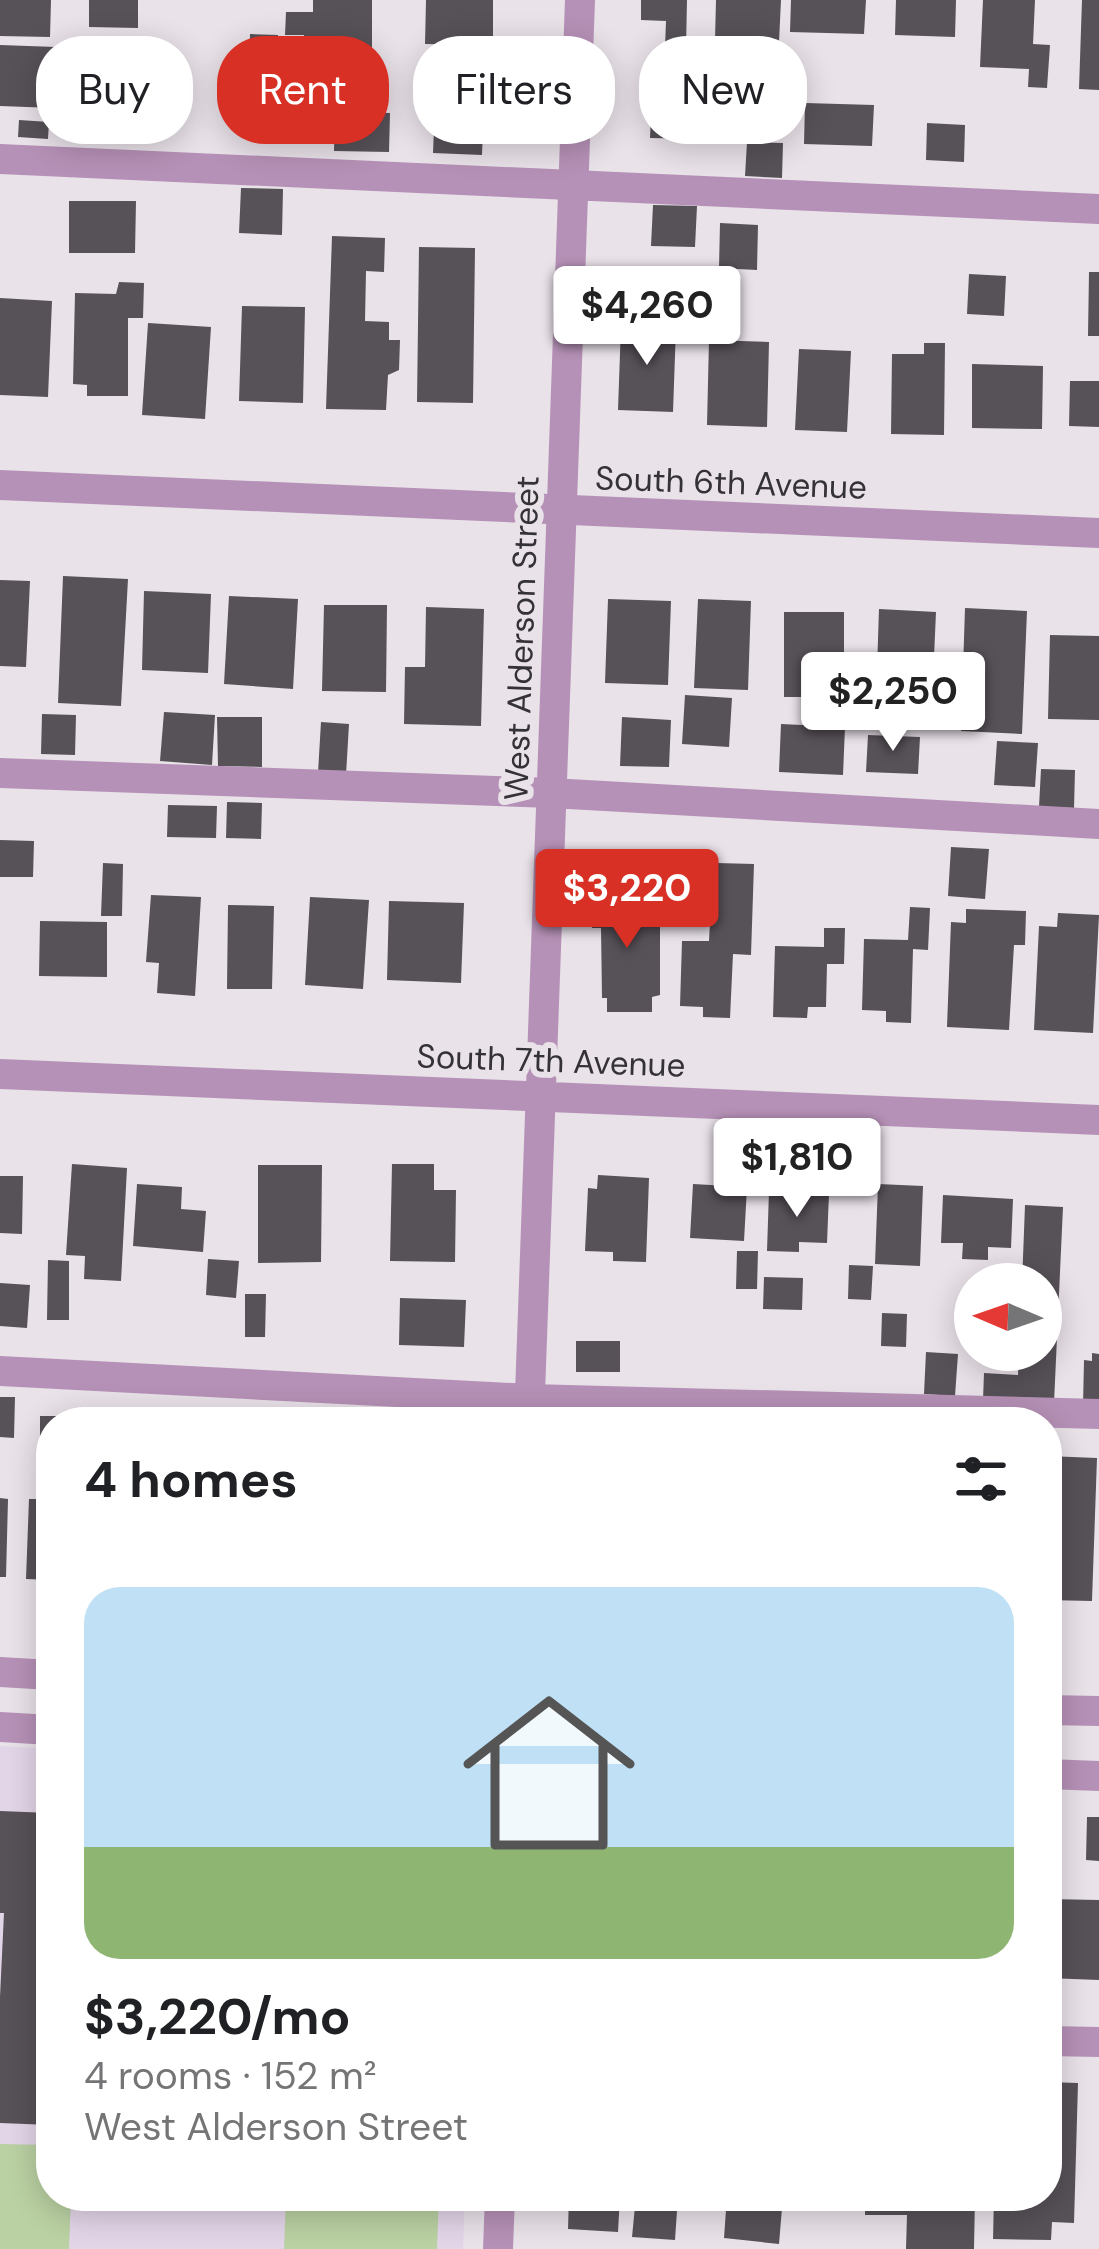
<!DOCTYPE html>
<html lang="en">
<head>
<meta charset="utf-8">
<style>
	body { margin:0; font-family:"DM Sans",sans-serif; background:#f2f2f2; color:#202124; height:100vh; display:flex; flex-direction:column; font-size:45px; white-space:nowrap }
	* { box-sizing:border-box; margin:0 }
	p { font-size:39px; color:#757577 }
	.icon { flex:none; width:66px; height:66px; fill:none; stroke:currentColor; stroke-width:2; stroke-linecap:round; stroke-linejoin:round }
	.map { position:relative; flex:1; overflow:hidden }
	.drawer { position:absolute; left:36px; top:1407px; width:1026px; height:804px; display:flex; flex-direction:column; background:#fff; border-radius:48px; box-shadow:0 6px 30px #0003 }
	.drawer>* { flex:none }
	.hud { position:absolute; left:36px; top:36px; width:1029px; height:108px; display:flex; gap:24px }
	.needle { width:78px; rotate:272deg }
	.controls { position:absolute; left:954px; top:1263px; display:grid; gap:24px }
	.controls a { display:grid; place-items:center; width:108px; height:108px; border-radius:50%; background:#fff; box-shadow:0 6px 30px #0003; font-size:60px }
	.price { position:absolute; translate:-50% -102px; padding:0 27px; border-radius:12px; background:#fff; color:#222; font-size:39px; line-height:78px; filter:drop-shadow(0 3px 6px #0008) }
	.price::after { content:''; position:absolute; left:50%; top:72px; width:36px; height:27px; margin-left:-18px; background:inherit; clip-path:polygon(0 0,100% 0,50% 100%) }
	.price.selected { background:#d93025; color:#fff }
	ul { padding:0; list-style:none }
	li { display:grid; align-content:center; gap:24px; height:636px; padding:0 48px }
	li+li { border-top:3px solid #e0e0e0 }
	li span { display:grid; place-items:center; height:372px; border-radius:36px; color:#555 }
	li>.icon { margin-inline-start:auto }
	span .icon { width:216px; height:216px; fill:#fffc; stroke-width:1 }
	li b { font-size:51px }
	h2 { display:flex; justify-content:space-between; align-items:center; height:144px; padding:0 48px; font-size:51px }
	.pill { padding:0 42px; border-radius:48px; background:#fff; box-shadow:0 6px 30px #0003; font-size:42px; line-height:108px }
	.pill.selected { background:#d93025; color:#fff }
	.map>svg:first-child { display:block }
	.education { fill:#e3d5e8 }
	.green { fill:#bad1a3 }
	.building { fill:#575158 }
	.lines { fill:none; stroke-linecap:round; stroke-linejoin:round }
	.minor { stroke:#b691b7; stroke-width:30 }
	.labels { text-anchor:middle; stroke-width:12; stroke-linejoin:round; paint-order:stroke }
	.street-label { font-size:33px; fill:#353235; stroke:#e9e2e9 }
</style>
</head>
<body>
<div class="map">
<svg width="1099" height="2249" viewBox="0 0 1099 2249">
	<rect width="100%" height="100%" fill="#e9e2e9"/>
	<path class="education" d="M0,1746L51,1749V2196H465L463,2249H0Z"/>
	<path class="green" d="M0,2144L51,2145V2196H71L69,2249H0Z
		M286,2196H439L437,2249H284Z"/>
	<path class="building" d="M0,0H51L50,37L0,36Z
		M89,0H138V28L89,27Z
		M313,0H372V59H305L304,35H285L286,12H313Z
		M426,0H493V45L425,44Z
		M641,0H687L686,48L665,47L666,21L641,20Z
		M716,0H781L779,42L715,40Z
		M791,0H866L864,34L790,32Z
		M896,0H956L955,37L895,35Z
		M983,0H1035L1033,44L1050,45L1047,88L1028,87L1029,69L980,67Z
		M1082,0H1099V90L1079,89Z
		M250,34L278,35L276,77L249,76Z
		M0,45L56,47L54,108L0,106Z
		M104,74L154,76L153,115L103,114Z
		M652,88L700,89L699,139L650,138Z
		M435,102L484,104L482,155L433,153Z
		M805,103L874,105L872,146L804,144Z
		M335,111L390,113L389,152L334,151Z
		M19,120L49,122L48,139L18,137Z
		M927,123L965,125L964,162L926,160Z
		M747,142L783,143L782,178L745,176Z
		M241,188L283,189L282,235L239,233Z
		M69,201H136L135,253H69Z
		M653,205L697,206L695,247L651,246Z
		M720,223L758,225L757,270L719,268Z
		M332,236L385,238L384,272L366,271L365,321L389,322V340H400L399,370L388,375L386,410L326,409Z
		M419,247L475,248L473,403L417,402Z
		M1089,272H1099V336H1088Z
		M969,274L1006,276L1004,316L967,314Z
		M119,282L144,283L143,318H128V396H87V385L73,384L75,293L116,294Z
		M0,298L52,301L48,397L0,395Z
		M242,306L305,307L303,403L239,401Z
		M148,323L211,327L205,419L142,415Z
		M621,325L676,327L673,412L618,410Z
		M709,340L769,342L767,427L707,425Z
		M924,343H945L944,435L891,434L892,354H924Z
		M799,349L851,351L847,432L795,430Z
		M972,364L1043,366L1042,429L972,428Z
		M1070,381H1099V427L1069,426Z
		M63,576L128,579L121,706L58,703Z
		M0,580L30,581L26,667L0,666Z
		M144,591L211,594L208,673L142,670Z
		M229,596L298,599L293,689L224,684Z
		M608,599L671,601L668,685L605,683Z
		M698,599L751,601L748,690L694,688Z
		M324,605H387L386,692L322,691Z
		M426,607L484,609L481,726L404,724L405,667H425Z
		M965,608L1027,611L1022,734L961,731Z
		M879,609L936,612L932,702L876,700Z
		M784,612H844V697H784Z
		M1050,635L1099,636V720L1048,719Z
		M685,695L732,698L729,747L682,744Z
		M164,712L215,715L212,765L160,761Z
		M42,714L76,715L75,755L41,754Z
		M217,717H262V767L218,766Z
		M622,717L671,720L669,767L620,766Z
		M321,722L349,724L346,775L318,773Z
		M781,724L845,727L843,775L779,772Z
		M868,735L920,737L918,774L866,772Z
		M997,741L1038,743L1035,787L994,785Z
		M1041,769L1075,770L1074,808L1039,807Z
		M227,802L262,803L261,839L226,838Z
		M168,805L217,806L216,838L167,837Z
		M0,840L34,841L33,877H0Z
		M951,847L989,849L985,899L948,896Z
		M679,862L754,864L751,955L733,954L730,1018L703,1017V1007L680,1006L682,941H709L710,921L677,920Z
		M103,863L123,864L122,916H101Z
		M592,885H628V912H654V923H660V995L652,997V1012H607V998H602L601,928H592Z
		M151,895L201,897L195,996L157,993L159,963L146,962Z
		M310,897L369,900L363,989L305,985Z
		M389,901L464,903L461,983L387,980Z
		M228,905L274,906L272,989H227Z
		M910,907L930,908L928,950L913,949L911,1023L886,1022V1011L862,1010L864,939L908,940Z
		M966,909L1026,911L1025,945H1014L1009,1030L947,1027L951,922L966,923Z
		M1058,913L1099,915L1093,1033L1034,1030L1039,926L1057,927Z
		M40,921L107,922V977L39,976Z
		M824,928H845L844,964H827L826,1007H808L807,1018L773,1017L775,946L824,947Z
		M72,1164L127,1168L121,1281L84,1279L85,1256L66,1255Z
		M392,1164H434V1190H456L455,1262L390,1261Z
		M258,1165H322L321,1262L258,1263Z
		M598,1175L649,1178L646,1262L613,1261V1252L585,1251L588,1188L597,1189Z
		M0,1176H23L22,1234L0,1233Z
		M137,1184L182,1187L181,1209L206,1211L203,1252L133,1246Z
		M693,1184L747,1187L744,1241L690,1238Z
		M878,1184L923,1186L920,1266L875,1264Z
		M769,1191L829,1193L827,1243L799,1242V1252L767,1251Z
		M943,1195L1013,1199L1011,1248L988,1247V1260L962,1259L963,1243H941Z
		M1025,1205L1063,1207L1054,1403L983,1400L984,1373L1018,1375L1019,1350H1041V1284H1022Z
		M737,1251H758L757,1289H736Z
		M208,1259L239,1261L236,1298L206,1295Z
		M48,1260L69,1261V1320H47Z
		M849,1265L873,1266L871,1300L848,1299Z
		M764,1277L803,1278L802,1310L763,1309Z
		M0,1283L30,1285L27,1328L0,1326Z
		M245,1294H266L265,1337H245Z
		M400,1298L466,1300L464,1347L399,1345Z
		M882,1313L907,1314L906,1347L881,1346Z
		M576,1341H620V1372H576Z
		M926,1352L958,1354L955,1396L924,1394Z
		M1092,1353L1099,1354V1407L1083,1406L1084,1360L1092,1361Z
		M0,1397H15L14,1438L0,1437Z
		M40,1416H95V1422H51V1459H40Z
		M1047,1456L1097,1458L1092,1601L1047,1600Z
		M0,1498L8,1499L6,1577H0Z
		M29,1499H51V1580L26,1579Z
		M0,1811L50,1813L48,1855H51V2125L0,2123V1997L4,1913H0Z
		M1087,1817H1099V1861L1086,1860Z
		M1047,1899L1099,1900V1980L1047,1978Z
		M1047,2082L1078,2083L1074,2223L1052,2222L1051,2240L993,2239L994,2196H1047Z
		M569,2196H620L618,2232L568,2229Z
		M636,2196H678L675,2240L632,2237Z
		M727,2196H783L779,2244L724,2238Z
		M865,2196H975L974,2249H906L907,2215H865Z"/>
	<g class="lines">
		<path class="minor" d="M0,159L1099,209
			M0,485L1099,533
			M0,773L551,793L1099,824
			M0,1074L1099,1120
			M0,1371L530,1399L1099,1414
			M529,1422L580,0
			M0,1672L51,1675
			M1047,1710L1099,1711
			M0,1727L51,1730
			M1047,1774L1099,1776
			M1047,2041L1099,2042
			M498,2249L500,2196"/>
	</g>
	<g class="labels">
		<g class="street-label">
			<text transform="translate(731 482) rotate(2)" y="12">South 6th Avenue</text>
			<text transform="translate(521 638) rotate(-88)" y="12">West Alderson Street</text>
			<text transform="translate(551 1060) rotate(2)" y="12">South 7th Avenue</text>
		</g>
	</g>
</svg>
<div class="controls">
<a><svg class="needle" viewBox="-14 -14 28 28"><path d="M0-13l5 13h-10z" fill="#e53935"/><path d="M0 13l5-13h-10z" fill="#757577"/></svg></a>
</div>
<b class="price" style="left:647px;top:368px">$4,260</b>
<b class="price" style="left:893px;top:754px">$2,250</b>
<b class="price selected" style="left:627px;top:951px">$3,220</b>
<b class="price" style="left:797px;top:1220px">$1,810</b>
<div class="hud">
<a class="pill">Buy</a>
<a class="pill selected">Rent</a>
<a class="pill">Filters</a>
<a class="pill">New</a>
</div>
<section class="drawer">
<h2>4 homes<svg class="icon" aria-label="filters" viewBox="0 0 24 24"><path d="M4 7h16M4 17h16"/><circle cx="9" cy="7" r="2"/><circle cx="15" cy="17" r="2"/></svg></h2>
<ul>
<li><span style="background:linear-gradient(#bfe0f5 70%,#8fb573 0)"><svg class="icon" aria-label="home" viewBox="0 0 24 24"><path d="M3 11l9-7 9 7M6 9v11h12V9"/></svg></span><div><b>$3,220/mo</b><p>4 rooms · 152 m²</p><p>West Alderson Street</p></div></li>
</ul>
</section>
</div>
</body>
</html>
